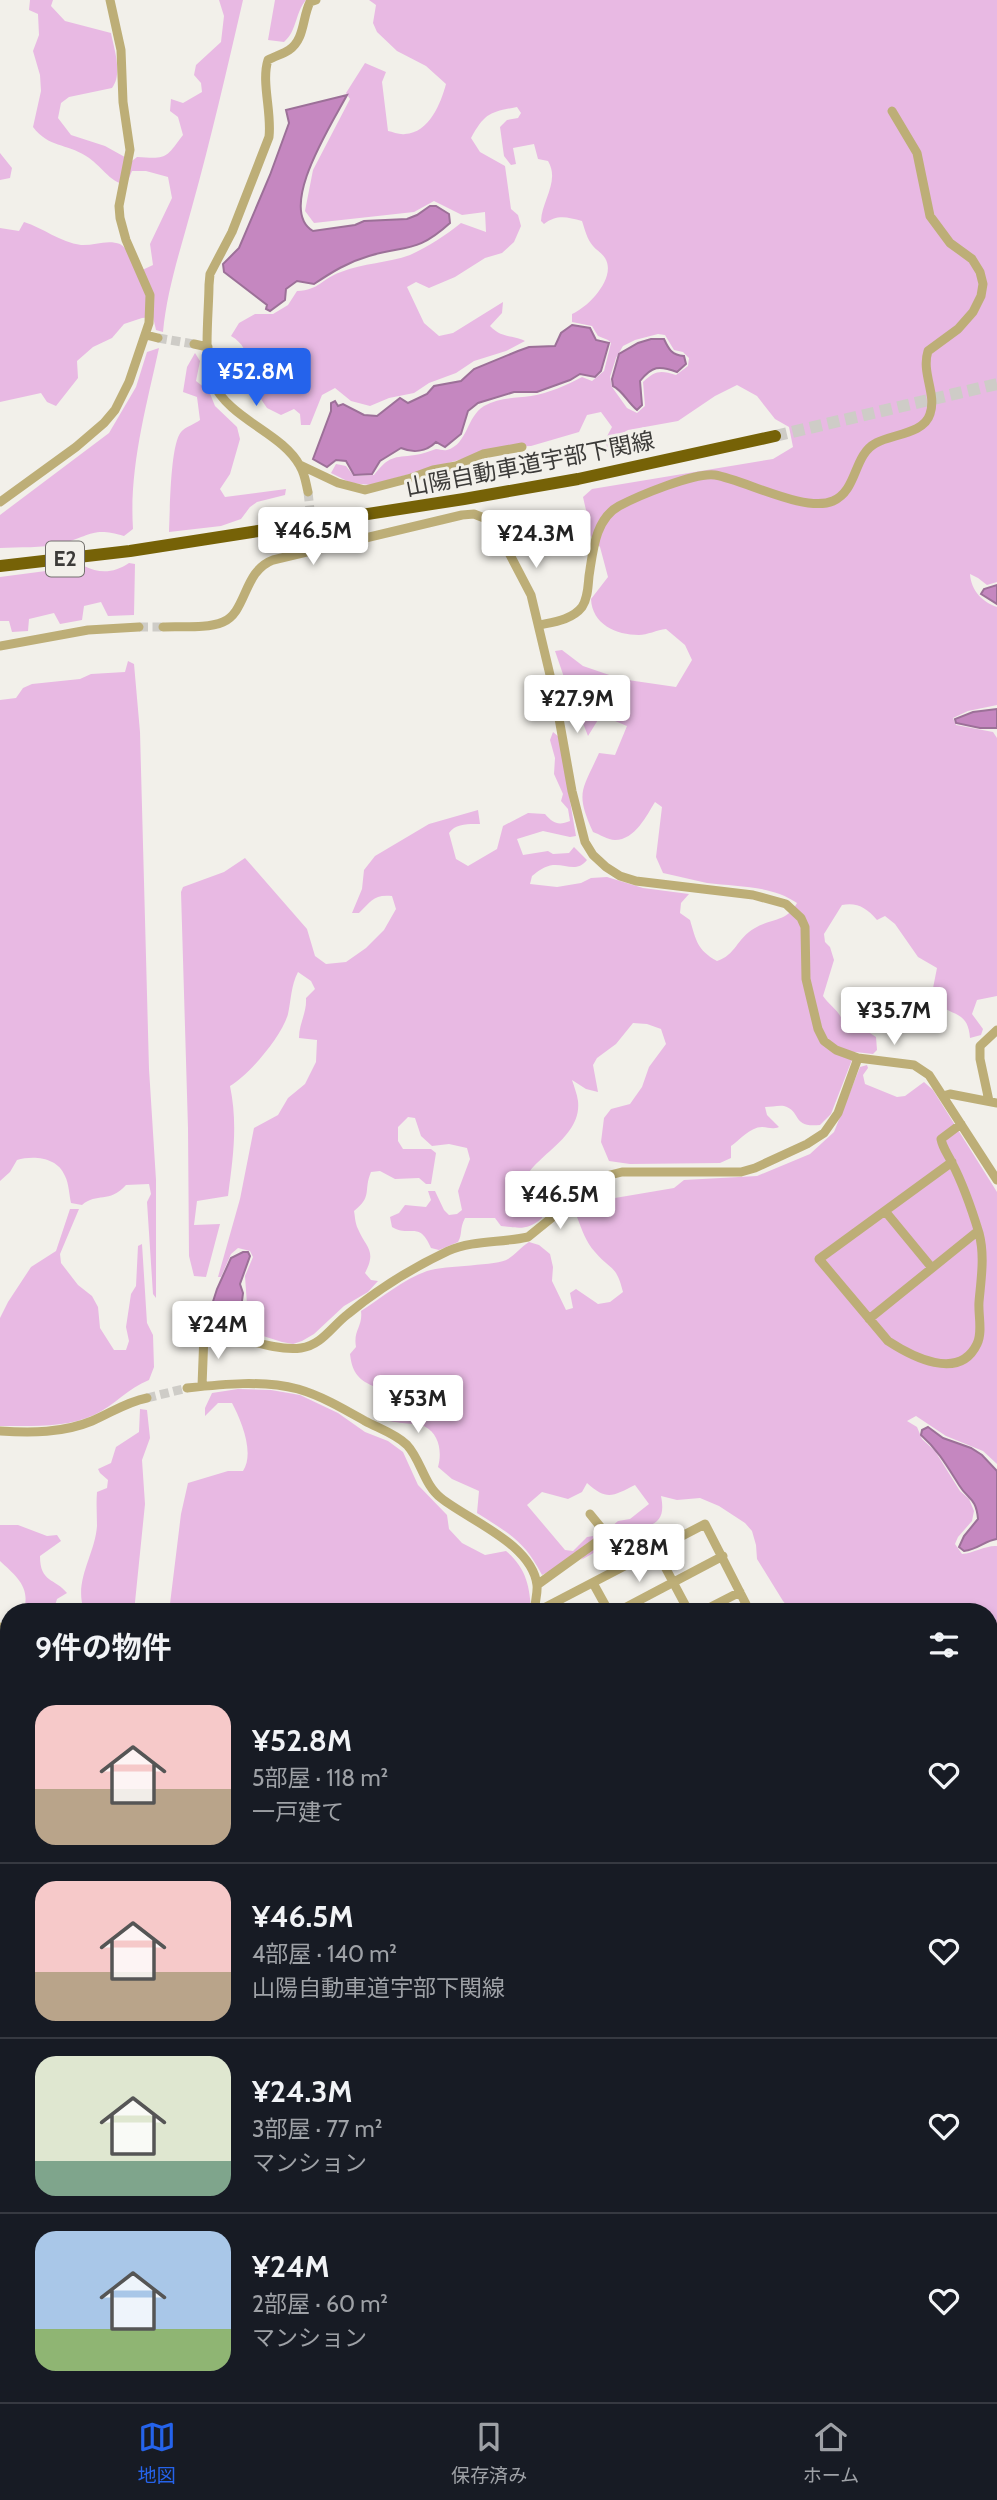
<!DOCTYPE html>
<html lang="ja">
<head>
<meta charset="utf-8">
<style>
	body { margin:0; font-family:Cabin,"Noto Sans JP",sans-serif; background:#242831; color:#f1f3f6; height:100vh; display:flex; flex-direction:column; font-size:26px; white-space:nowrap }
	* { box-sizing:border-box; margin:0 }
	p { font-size:23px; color:#9ea1a6 }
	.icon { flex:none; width:38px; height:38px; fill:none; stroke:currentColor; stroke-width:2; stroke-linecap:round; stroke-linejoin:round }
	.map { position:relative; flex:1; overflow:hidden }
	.details { position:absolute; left:0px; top:1603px; width:998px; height:800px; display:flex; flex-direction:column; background:#171b24; border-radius:28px 28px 0 0; box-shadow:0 4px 10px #0003 }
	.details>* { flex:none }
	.price { position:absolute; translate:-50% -60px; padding:0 16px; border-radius:7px; background:#fff; color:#222; font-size:23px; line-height:46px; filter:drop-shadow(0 2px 4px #0008) }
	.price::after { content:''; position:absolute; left:50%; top:42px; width:21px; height:16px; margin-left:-10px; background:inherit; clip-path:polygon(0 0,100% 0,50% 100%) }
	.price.current { background:#2563eb; color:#fff }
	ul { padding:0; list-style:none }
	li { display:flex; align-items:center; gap:21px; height:175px; padding:0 35px }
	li+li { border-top:2px solid #363941 }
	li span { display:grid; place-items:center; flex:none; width:196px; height:140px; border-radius:21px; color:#555 }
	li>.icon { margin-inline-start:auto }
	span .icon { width:84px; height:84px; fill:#fffc; stroke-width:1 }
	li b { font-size:30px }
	h2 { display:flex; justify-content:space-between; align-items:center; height:84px; padding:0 35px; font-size:30px }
	.menu { display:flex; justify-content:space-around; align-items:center; height:98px; border-top:2px solid #363941; background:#171b24; font-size:19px; color:#9ea1a6 }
	.menu a { display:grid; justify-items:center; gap:4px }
	.menu .current { color:#2563eb }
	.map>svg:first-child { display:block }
	.green { fill:#e8b9e3; fill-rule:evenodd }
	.water { fill:#c587c0; stroke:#9c7098; stroke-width:2 }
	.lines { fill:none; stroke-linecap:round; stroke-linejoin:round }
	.minor-tunnel { stroke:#ceccc7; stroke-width:9; stroke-dasharray:9 4.5; stroke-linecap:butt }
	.highway-tunnel { stroke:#ceccc7; stroke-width:12; stroke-dasharray:12 6; stroke-linecap:butt }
	.minor { stroke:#bdae77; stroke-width:9 }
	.major { stroke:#8c760b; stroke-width:10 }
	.highway { stroke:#766207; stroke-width:12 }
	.rail-casing { stroke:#82817e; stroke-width:4.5 }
	.rail { stroke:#f2f0ea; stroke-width:2; stroke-dasharray:5; stroke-linecap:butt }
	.labels { text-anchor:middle; stroke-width:6; stroke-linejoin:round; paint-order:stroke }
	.shield { fill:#f2f0ea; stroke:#73716e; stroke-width:2 }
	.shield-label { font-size:21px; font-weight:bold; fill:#3c3b39 }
	.street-label { font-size:23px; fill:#3c3b39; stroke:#f2f0ea }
</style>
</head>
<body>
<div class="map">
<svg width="997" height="2402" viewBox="0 0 997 2402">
	<rect width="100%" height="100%" fill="#f2f0ea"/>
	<path class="green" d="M30,0H53L51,6L65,21L111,33C114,49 123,74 112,88L69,97L61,103L58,118L71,135L105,146L132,161L137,157C167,159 165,159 183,135L178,117L170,111L171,99L183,103L202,92L201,83L194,75L196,65L221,42L224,16L219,0H243C227,69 211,139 192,207C181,248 167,289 163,332L156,330L153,317L142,318L124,324L112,338L93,347L77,361L78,378L56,406L47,402L41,393L0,402V228L19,231L24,222C43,228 60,242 81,245C93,246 107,239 120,244C129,249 133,263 138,272L153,265L150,244L172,198L168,177L146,171H132L126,185C109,182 101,165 86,156C66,143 49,148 33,127L41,91L40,75L33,51L39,35L38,14L29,10Z
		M275,0H306C295,13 297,31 284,42L268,40Z
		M369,0H997V582L987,585L978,578L970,574C971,590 982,602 997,607V705L968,711L953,718L956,725L993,732L997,738V996L977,1000L972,1014L983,1029L981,1035L970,1038C968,1008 949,1018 931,998L937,968L918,957L895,924L885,916L877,920C867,908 857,902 842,905L824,934L825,942L830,947L834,960L823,996C829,1005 837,1009 842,1019L850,1020L876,1037L877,1050L873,1054L855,1052L831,1114L820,1125C791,1128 802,1111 784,1106C779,1105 771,1107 765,1107L767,1115L779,1127C771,1130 769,1127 762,1127C750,1127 740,1140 731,1146V1158L720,1163L630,1164L609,1161L601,1142L604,1118L611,1109L630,1104L642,1087L649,1067L666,1044L661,1029L647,1024L633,1023L616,1044L597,1058L593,1065L598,1092L586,1089L572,1080C574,1086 577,1094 578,1101C583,1146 511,1161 522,1202L542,1210V1218C527,1231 519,1228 501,1226L495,1218H465C459,1230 463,1233 458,1242L439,1250L431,1248C419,1220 411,1238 392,1227L390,1217L399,1213L405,1205L426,1207L431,1200L428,1191H435L444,1210L449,1215L457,1214L462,1210L458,1191L470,1159L467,1148L449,1144L432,1146L421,1136L415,1118L408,1117L398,1127V1141L403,1149H431L436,1153L431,1184H426L419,1178L395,1179L380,1171L371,1172C363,1191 373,1196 354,1211C355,1216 355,1223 358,1229C366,1248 377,1250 365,1273L371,1280L378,1281L368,1292L344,1306L314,1334L302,1341L293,1344L282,1342L263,1336L258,1328L239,1331L237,1323L247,1305L245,1276L253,1257L250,1251L238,1248L231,1254L221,1277H218L240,1199L254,1128L278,1115L288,1098L305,1084L316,1062L317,1040L299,1038C299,1023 307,1013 306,998L315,989L311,981L298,972C291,985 291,1001 288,1014C282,1036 249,1075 230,1086C238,1124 233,1158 228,1196L197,1201L194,1225L220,1224L206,1277L194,1276L189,1256L188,1128L181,892L183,887L224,872L245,858L307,929L315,956L326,964L346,962L366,948L384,930L396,909L392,896C374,894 371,901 359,913H352L362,889L364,870L375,856L429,824L478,810L480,824C469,824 456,823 449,833L456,859L468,866L497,849L503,826L528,813L545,814C553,823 558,826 570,821L568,809L561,801L563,794L554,774L555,758L550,740L553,732L559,737L576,836L570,837L543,831L517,839L523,855L548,851L553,854L569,853L574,847L587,860C576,873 567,864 553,865C545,866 538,871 532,876L530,884L557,887L581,883L591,878L607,877L643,888L689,894L681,903L680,913L690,920C696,940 697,950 717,961C736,955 736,939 755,928C772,918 787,922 797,903C771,885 737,887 707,883C692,880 678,876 663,873L656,857L662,807L655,802C647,815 635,840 615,840C608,840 599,834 593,832C575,792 582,791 599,753L615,755L627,726L601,715L588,736L577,708L566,700V683L555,651L562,650L583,666L621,679L676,687L692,660L685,645L666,629C657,630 647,635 639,635C616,635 592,624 591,599L608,577L600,547L589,534L588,519L583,497L592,489L773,459L793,447L789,427L775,419L757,396L737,385L715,396L678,421L628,430L617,436L621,447L610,456L605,440L612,427L601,412L587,415L579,432L531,446L504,447L371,485L351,483L331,473L336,464L346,466L354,476L374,475C390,455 393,458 415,455C423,454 429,451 436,449C440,449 443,451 447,450C468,444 466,417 484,406C499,398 515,398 531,396C549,393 567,385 582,377L592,381L604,371L611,343L608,340L598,336L592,326L572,322V314C589,307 617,277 605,258C602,253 596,250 593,246C587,239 585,230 582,221C567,217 557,214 544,224L541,221C542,200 560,181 548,161L538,159L534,144L513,148L516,164L511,165L504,156L500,127L507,120L518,118L521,113L517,107C490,112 485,113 471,138L480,152L505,166L511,209L518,215L521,226L514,242L502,253L485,258L455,277L429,288L416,282L407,287L424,323L439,336L453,333L503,302L502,313L490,326C503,339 510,334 525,341L506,351L474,361L456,373L429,383L414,393L389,398L370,406L351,401L335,388L322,395L310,425H301L300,414L294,409L281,415L267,408L246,377C248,359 248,346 231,336L239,323L255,314H273L288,305L297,291C320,290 321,279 341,272C363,263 388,263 410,255C428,247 446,235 461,223L486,232L485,212L462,215L434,201L414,212L314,223L305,211L313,170L350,99L346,93L365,63L386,72L382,82L388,131C393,132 400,135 405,134C429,133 441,103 446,84L426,66L397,51L377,32L373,23L376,5ZM658,334L665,335L674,350L683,352L689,358L688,366L676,375C660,370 655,371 643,382L645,406L637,413L627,408L612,387L610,377L616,358L623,346L635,340Z
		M0,153L12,168L10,178L0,180Z
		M159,348C146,408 129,468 133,529L124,536C92,526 89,537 60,544C42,548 19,547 0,548V515L109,433L136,387L147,352Z
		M195,353L200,361L196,381L209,391L215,406L237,427L240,439L230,474L220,489L225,497L286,489L285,495L257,502L250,507L241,519L221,526L169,532C170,513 170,445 181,432C185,427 195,424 200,420L197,397L183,392L187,367Z
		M129,563L135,564L134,615L108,616L101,602L84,606L82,620L60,624L54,613L29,619L28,631L12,632L9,621H0V577L84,566C100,574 114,573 129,563Z
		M128,661L134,664L140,732L149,1069L156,1180V1298L153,1294L147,1202L151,1194L149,1184L126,1185C109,1204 97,1192 82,1205L71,1203C69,1194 69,1184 65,1176C58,1157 33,1155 17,1160L10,1172L0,1181V700L16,698L23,688L32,684L80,679L91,674L125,672Z
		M867,1065L868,1068L863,1075L865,1084L897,1097L905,1096L924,1082L933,1090L997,1192V1464L983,1451L946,1436L916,1416L907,1421L917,1427L922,1439L935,1451L960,1491L969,1499L974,1511L972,1521L958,1537L955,1544L962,1554C974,1553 986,1545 997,1546V1845L989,1842V1612H792L783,1601L757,1559L756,1545L752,1531L745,1523L719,1506L700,1498L677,1500L661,1496C665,1516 660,1525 638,1528L581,1560L603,1534L618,1521L630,1519L649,1504L635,1485C613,1496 607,1501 587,1483L582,1492L568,1499L542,1492L527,1505L565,1550L573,1551L587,1537L593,1536L594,1542L560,1566L542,1575C524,1540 508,1533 477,1513L479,1491L452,1479L438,1467C442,1453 440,1434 424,1426C419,1424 397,1423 389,1421L373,1386C357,1379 352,1371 350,1354L356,1347C353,1330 363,1327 361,1311C381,1298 404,1279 427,1271C446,1265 498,1266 508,1259C516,1254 521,1247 529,1242L539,1245L550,1254L553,1267L552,1281L566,1310L573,1308L570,1293L576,1289L598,1304L610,1302L623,1292C616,1264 611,1271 595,1252C586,1242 582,1230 577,1217L599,1210L609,1199L674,1188L684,1180L757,1176L810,1154L834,1132L860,1067Z
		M70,1209H79L60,1254L61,1263L78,1285L92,1296L98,1307L100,1328L114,1350H126L129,1341L126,1327L131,1294L136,1286L138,1246L142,1244L147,1323L153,1335L154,1367L149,1380C128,1388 115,1405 94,1415C66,1428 30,1426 0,1426V1318L8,1302L31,1267L56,1251Z
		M238,1389L271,1390L300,1395L338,1413L365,1432L388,1441L403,1452L418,1485L447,1515L449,1529L462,1543L485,1555L506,1551C526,1568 530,1586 531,1612H169L181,1514L188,1483L228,1471H243C255,1453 241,1420 232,1403H218L205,1416V1408L212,1393Z
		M140,1409L147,1410L150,1438L142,1460L145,1504L134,1612H80L83,1607C75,1579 95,1554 97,1526C97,1515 96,1504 97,1492L107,1488L108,1480L100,1473L98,1469L111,1463L116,1447L139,1432Z
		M0,1525H18L47,1536L57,1535L61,1541L40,1556C40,1583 55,1578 67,1593L57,1599L53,1612H23C32,1588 16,1576 0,1561Z
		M9,1684V1751L7,1754H0V1697Z
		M9,1866V1934L0,1928V1872Z
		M9,1937V1980L4,1979L0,1984V1945Z
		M243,2394H278L294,2399L327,2394H383L379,2402H248Z"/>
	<path class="water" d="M347,95C333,122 276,209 313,231L355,225L364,221L407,219L417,215L430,206H436L449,214L450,223C417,253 407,245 369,256C348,262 332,272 314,284L297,281L286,289L285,300L270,311L266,309L267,305L224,272L223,264L239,248L270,175L289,123L286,110Z
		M572,325L590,328L596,340L609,343L601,371L595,377L580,374L570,380L537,392H514L478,403L468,411L461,434L445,447L436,442C426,452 413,453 401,448L380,461L372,474L354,475L346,461L336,460L327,467L313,459L331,411V403L335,401L338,406L343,404L364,415L377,416L400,398L408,403L427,394L434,386L461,381L474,369L518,351L529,347L555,346L561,333Z
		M651,339H664C669,350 672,355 684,356L686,364L677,372C659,365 652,366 640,381L642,405L637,410C628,403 623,391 613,386L612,379L619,354L638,343Z
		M997,585V604L981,594L984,589Z
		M997,709V728H980L956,723L955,719L973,712Z
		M243,1252H248L250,1256L240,1284L243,1293L241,1309L230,1324C221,1326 213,1325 208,1317L217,1289L231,1258Z
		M928,1427L943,1438L971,1448L982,1455L997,1471V1539C984,1541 979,1549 964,1551L959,1547L964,1536L978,1519C976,1497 968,1500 959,1485C947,1466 938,1450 921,1435L922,1430Z"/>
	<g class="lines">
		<path class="minor-tunnel" d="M158,338L194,344
			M308,492L313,536
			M139,627H163
			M147,1398L187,1388"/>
		<path class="highway-tunnel" d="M775,436L997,384"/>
		<path class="minor" d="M146,335L158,338
			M194,344L208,347
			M300,465L338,483L365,490L411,478L433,470L456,466L483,454L522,447
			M308,492C306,484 305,474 300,466C282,432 229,420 212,381C203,360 209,310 209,285L210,274L232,232L269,137C272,112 261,82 268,60C275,56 283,54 289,50C305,39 302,18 310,2L316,0
			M0,502L76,447L104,423L115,410L129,382L149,323L150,295L126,240L120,218L119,206L130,150L123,102L121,50L110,0
			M313,536L316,551
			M539,625C553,622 572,620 582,607C588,598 588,586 589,576C593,551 595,519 619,506C638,496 695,472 715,475C745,480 805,513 833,501C858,490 853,455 876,443C892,434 924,434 930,414C937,394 921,373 928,351L958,329L973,312L981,296L983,284L980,272L972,259L950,243L930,216L917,153L892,111
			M163,627C181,626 206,629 223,622C247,612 243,571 273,560L462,515L474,514L489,520L497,530L531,595L555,696L572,791L585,842L593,855L606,867L620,876L636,881L753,895L786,904L801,918L805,927L806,979L818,1029L824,1041L836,1050L858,1058L914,1065L929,1075L997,1180
			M0,646L88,630L139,627
			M943,1096L950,1094L997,1103
			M989,1101L980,1059V1046L997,1030
			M952,1162L819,1259L888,1341C911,1356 959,1382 977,1344C983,1332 978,1315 979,1302C981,1279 985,1256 979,1233C972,1210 963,1184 952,1163C948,1154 943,1149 941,1139L961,1124
			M885,1211L932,1268
			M869,1319L978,1231
			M202,1386L204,1334L211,1331C238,1335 275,1352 301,1348C322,1345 332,1326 348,1314C377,1290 414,1267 448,1251C473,1240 501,1243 528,1237L597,1181L606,1176L622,1172H741L755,1168L807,1144L824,1133L838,1113L858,1058
			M187,1388C224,1384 262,1380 298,1389C322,1396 344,1409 365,1421C378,1428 396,1434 407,1445C421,1460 424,1485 441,1498C470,1521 532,1544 537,1585C538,1594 534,1603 535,1612
			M0,1431C31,1433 63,1433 92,1421C111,1413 126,1402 147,1398
			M656,1550L689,1612
			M593,1583L609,1612
			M537,1585L598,1541L603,1530L590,1514
			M542,1609L705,1524L750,1612
			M617,1612L723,1556
			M701,1612L740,1592
			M0,1627L9,1637
			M0,1652L9,1644
			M989,1814L997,1809
			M989,1828L997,1847
			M989,1875L996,1888L997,1942
			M989,1962L997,1957
			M0,1988L9,1992
			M0,2067L9,2069
			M989,2109L997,2108
			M0,2123L9,2100
			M0,2208L9,2192
			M989,2237L997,2236
			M995,2258L997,2265
			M989,2387L997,2382
			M746,2394L749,2402
			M888,2394L891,2402
			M931,2394L933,2402
			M79,2397L109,2402
			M232,2402L238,2397
			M551,2402L563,2394
			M962,2402L976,2394"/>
		<path class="major" d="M0,2028L9,2032
			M989,2064L997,2060"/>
		<path class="highway" d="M0,566L130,551L464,499L578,479L775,436"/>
		<defs>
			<path id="rail" d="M989,2121L997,2119
				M504,2402L512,2394"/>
		</defs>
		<use href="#rail" class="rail-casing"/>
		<use href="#rail" class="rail"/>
	</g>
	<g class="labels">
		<rect class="shield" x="46" y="541.5" width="38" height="35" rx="5"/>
		<g class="shield-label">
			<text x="65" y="566">E2</text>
		</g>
		<g class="street-label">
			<text transform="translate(530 464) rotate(-11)" y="8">山陽自動車道宇部下関線</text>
		</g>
	</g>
</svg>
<b class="price current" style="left:256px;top:408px">¥52.8M</b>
<b class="price" style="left:313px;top:567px">¥46.5M</b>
<b class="price" style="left:536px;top:570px">¥24.3M</b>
<b class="price" style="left:577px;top:735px">¥27.9M</b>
<b class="price" style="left:894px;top:1047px">¥35.7M</b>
<b class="price" style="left:560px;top:1231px">¥46.5M</b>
<b class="price" style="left:218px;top:1361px">¥24M</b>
<b class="price" style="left:418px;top:1435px">¥53M</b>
<b class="price" style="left:639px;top:1584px">¥28M</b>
<section class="details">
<h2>9件の物件<svg class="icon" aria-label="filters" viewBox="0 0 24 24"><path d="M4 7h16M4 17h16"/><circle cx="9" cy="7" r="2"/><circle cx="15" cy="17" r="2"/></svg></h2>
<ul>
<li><span style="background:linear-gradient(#f6c9c9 60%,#b9a48a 0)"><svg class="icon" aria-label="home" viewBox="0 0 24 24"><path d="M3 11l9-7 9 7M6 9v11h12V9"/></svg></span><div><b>¥52.8M</b><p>5部屋 · 118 m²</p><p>一戸建て</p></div><svg class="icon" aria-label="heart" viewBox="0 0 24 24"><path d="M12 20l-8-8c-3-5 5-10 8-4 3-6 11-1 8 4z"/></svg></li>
<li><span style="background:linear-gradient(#f6c9c9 65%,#b9a48a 0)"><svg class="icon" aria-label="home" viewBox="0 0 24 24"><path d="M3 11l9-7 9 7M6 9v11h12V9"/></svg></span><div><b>¥46.5M</b><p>4部屋 · 140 m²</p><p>山陽自動車道宇部下関線</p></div><svg class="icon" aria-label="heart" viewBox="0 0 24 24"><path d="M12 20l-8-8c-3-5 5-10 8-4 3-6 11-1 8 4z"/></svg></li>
<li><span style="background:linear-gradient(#dfe7d0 75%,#7fa58c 0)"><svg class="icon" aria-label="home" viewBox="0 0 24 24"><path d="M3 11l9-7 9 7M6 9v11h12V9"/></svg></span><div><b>¥24.3M</b><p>3部屋 · 77 m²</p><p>マンション</p></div><svg class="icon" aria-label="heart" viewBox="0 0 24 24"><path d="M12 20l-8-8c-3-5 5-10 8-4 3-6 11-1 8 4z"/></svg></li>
<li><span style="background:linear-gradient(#a9c7e8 70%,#8fb573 0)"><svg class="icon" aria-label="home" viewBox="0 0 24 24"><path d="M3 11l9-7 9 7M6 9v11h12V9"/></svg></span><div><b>¥24M</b><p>2部屋 · 60 m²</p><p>マンション</p></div><svg class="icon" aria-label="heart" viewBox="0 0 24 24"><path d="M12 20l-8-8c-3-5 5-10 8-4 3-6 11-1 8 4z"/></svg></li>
</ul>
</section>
</div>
<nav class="menu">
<a class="current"><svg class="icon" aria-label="map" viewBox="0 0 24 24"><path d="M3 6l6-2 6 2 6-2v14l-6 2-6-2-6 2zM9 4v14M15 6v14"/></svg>地図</a>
<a><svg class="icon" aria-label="saved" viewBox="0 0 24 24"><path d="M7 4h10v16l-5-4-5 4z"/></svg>保存済み</a>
<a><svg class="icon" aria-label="home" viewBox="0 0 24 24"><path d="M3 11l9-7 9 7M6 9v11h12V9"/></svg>ホーム</a>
</nav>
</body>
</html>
